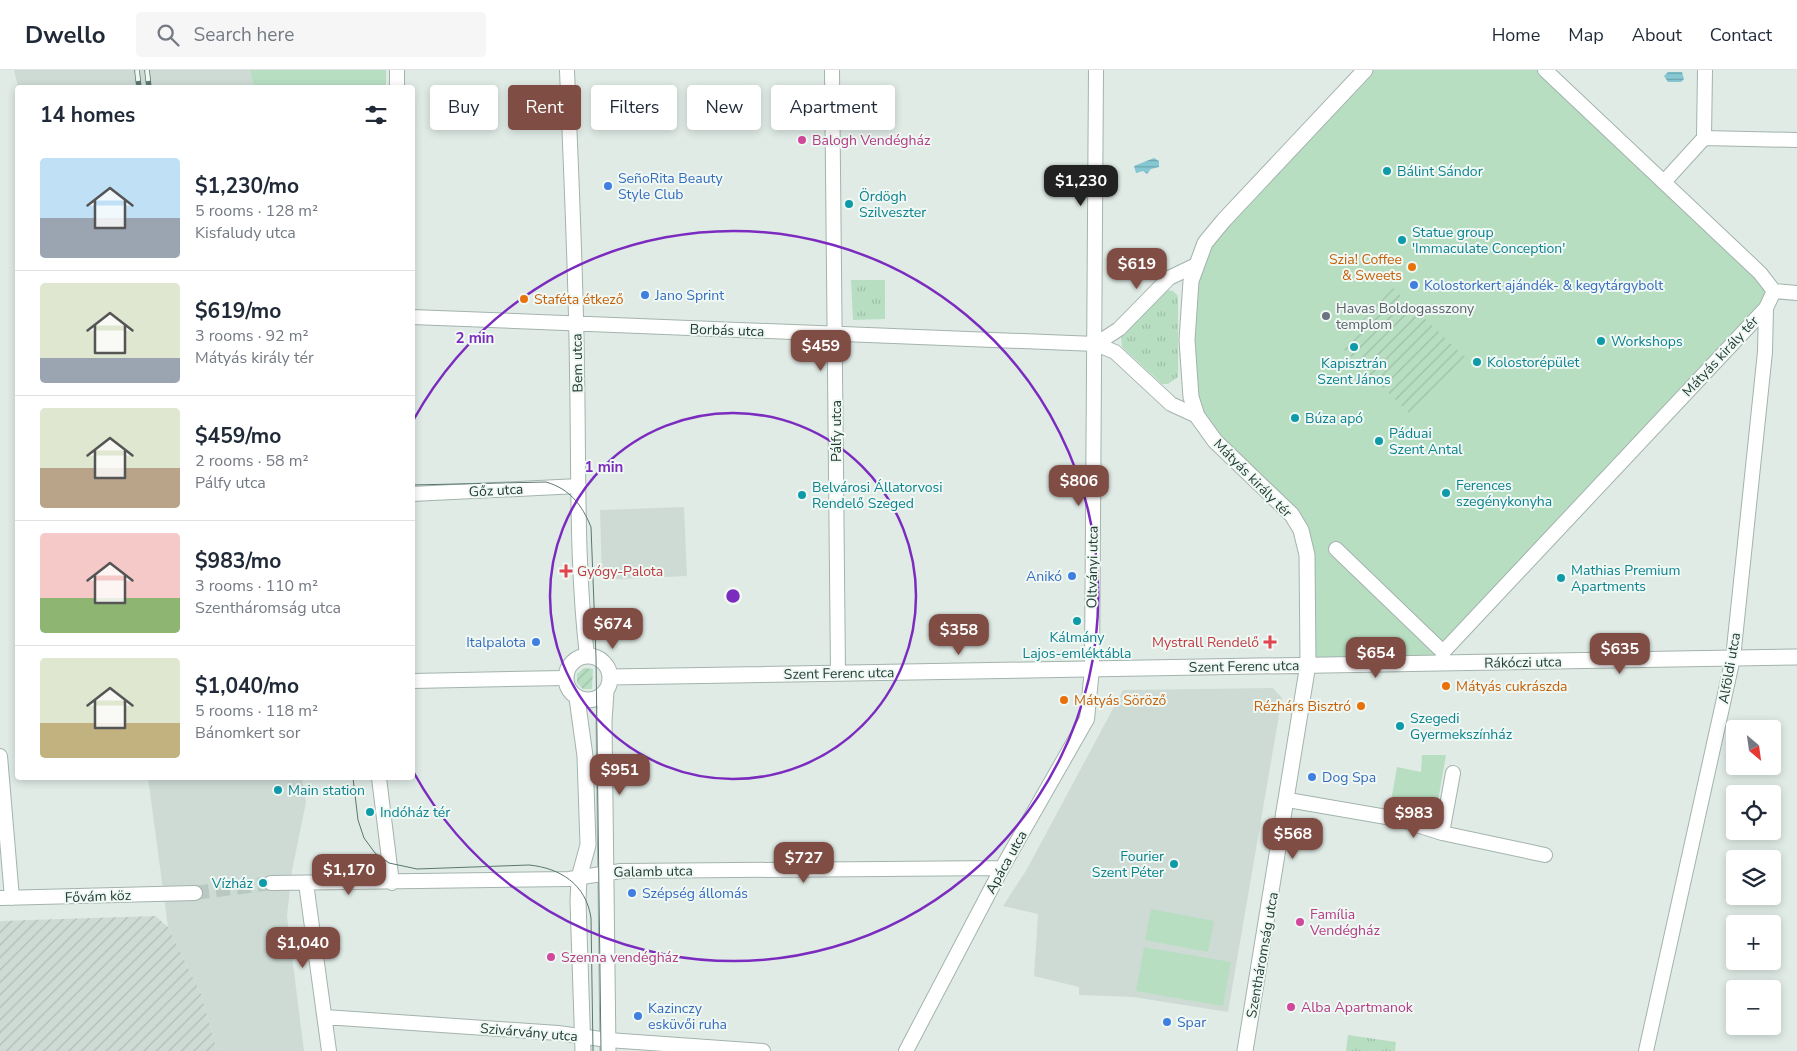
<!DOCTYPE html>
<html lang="en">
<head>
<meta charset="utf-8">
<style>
	body { margin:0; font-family:"Nunito Sans",sans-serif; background:#f6f6f7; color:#1f2937; height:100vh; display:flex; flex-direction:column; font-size:19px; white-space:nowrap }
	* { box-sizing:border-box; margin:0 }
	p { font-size:16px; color:#747a83 }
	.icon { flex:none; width:28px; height:28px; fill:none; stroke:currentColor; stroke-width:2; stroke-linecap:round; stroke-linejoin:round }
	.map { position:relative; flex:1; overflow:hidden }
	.sheet { position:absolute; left:15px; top:15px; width:400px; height:695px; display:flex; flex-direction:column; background:#fff; border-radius:5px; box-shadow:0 2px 8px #0003 }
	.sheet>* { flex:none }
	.hud { position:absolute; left:430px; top:15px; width:475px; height:45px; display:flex; gap:10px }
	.needle { width:32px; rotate:151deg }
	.controls { position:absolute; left:1726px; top:650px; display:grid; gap:10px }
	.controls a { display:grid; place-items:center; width:55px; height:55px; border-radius:5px; background:#fff; box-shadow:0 2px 8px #0003; font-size:25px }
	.price { position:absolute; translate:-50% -42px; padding:0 11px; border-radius:10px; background:#804d44; color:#fff; font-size:16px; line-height:32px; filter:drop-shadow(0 1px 2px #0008) }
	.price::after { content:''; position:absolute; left:50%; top:30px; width:15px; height:11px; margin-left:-8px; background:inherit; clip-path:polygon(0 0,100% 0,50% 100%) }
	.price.on { background:#222; color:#fff }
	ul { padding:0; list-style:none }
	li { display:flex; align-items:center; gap:15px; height:125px; padding:0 25px }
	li+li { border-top:1px solid #e0e1e3 }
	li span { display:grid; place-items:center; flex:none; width:140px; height:100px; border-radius:5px; color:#555 }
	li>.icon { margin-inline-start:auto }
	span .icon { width:60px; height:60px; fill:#fffc; stroke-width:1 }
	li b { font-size:21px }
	h2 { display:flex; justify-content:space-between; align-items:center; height:60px; padding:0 25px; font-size:21px }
	.pill { padding:0 18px; border-radius:5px; background:#fff; box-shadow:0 2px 8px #0003; font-size:18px; line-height:45px }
	.pill.on { background:#804d44; color:#fff }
	header { display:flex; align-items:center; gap:30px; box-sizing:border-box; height:70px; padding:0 25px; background:#fff; border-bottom:1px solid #e0e1e3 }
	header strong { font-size:24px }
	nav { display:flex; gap:28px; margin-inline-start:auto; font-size:18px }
	.search { width:350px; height:45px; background:#f6f6f7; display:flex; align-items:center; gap:12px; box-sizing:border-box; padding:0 18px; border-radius:5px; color:#747a83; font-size:19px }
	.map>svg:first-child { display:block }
	.built { fill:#cedbd5 }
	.industrial { fill:url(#industrial-furrows) }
	.grass { fill:url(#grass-tufts) }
	.park { fill:#b8dec2 }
	.garden { fill:url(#garden-furrows) }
	.water { fill:url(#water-rules) }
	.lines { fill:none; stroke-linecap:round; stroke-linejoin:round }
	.minor-tunnel { stroke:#bac8c2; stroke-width:14; stroke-dasharray:14 7; stroke-linecap:butt }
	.minor-casing { stroke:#a3b3ad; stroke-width:16 }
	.tertiary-casing { stroke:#a3b3ad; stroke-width:17 }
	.minor { stroke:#fff; stroke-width:14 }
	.tertiary { stroke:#fff; stroke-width:15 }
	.tram { stroke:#5a7870; stroke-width:1 }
	.rail-casing { stroke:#5a7870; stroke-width:5.5 }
	.rail { stroke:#f0f8f4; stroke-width:4; stroke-dasharray:11; stroke-linecap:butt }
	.ring { fill:none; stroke:#7b2cbf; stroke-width:2.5 }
	.hotel-dot { fill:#d1479c; stroke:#f0f8f4; stroke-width:2 }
	.culture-dot { fill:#0f9aa8; stroke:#f0f8f4; stroke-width:2 }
	.shop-dot { fill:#3f7fe0; stroke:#f0f8f4; stroke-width:2 }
	.food-dot { fill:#e8710a; stroke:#f0f8f4; stroke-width:2 }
	.worship-dot { fill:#6b7280; stroke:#f0f8f4; stroke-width:2 }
	.health-dot { fill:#e0444e; stroke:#f0f8f4; stroke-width:2 }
	.labels { text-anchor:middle; stroke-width:4; stroke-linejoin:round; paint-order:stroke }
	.hotel-label { font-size:14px; fill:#b23c85; stroke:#f0f8f4; text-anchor:start }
	.culture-label { font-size:14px; fill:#0d838f; stroke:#f0f8f4; text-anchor:start }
	.shop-label { font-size:14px; fill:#366cbe; stroke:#f0f8f4; text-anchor:start }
	.food-label { font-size:14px; fill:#c56008; stroke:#f0f8f4; text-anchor:start }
	.worship-label { font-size:14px; fill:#5b616d; stroke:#f0f8f4; text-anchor:start }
	.street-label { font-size:14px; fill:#203c34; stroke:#f0f8f4 }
	.health-label { font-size:14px; fill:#be3a42; stroke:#f0f8f4; text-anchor:start }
	.centre { fill:#7b2cbf; stroke:#f0f8f4; stroke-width:2.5 }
	.ring-label { font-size:15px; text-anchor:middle; font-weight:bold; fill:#7b2cbf; stroke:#f0f8f4; stroke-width:4; stroke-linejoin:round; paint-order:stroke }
</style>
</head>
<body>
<header>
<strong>Dwello</strong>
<div class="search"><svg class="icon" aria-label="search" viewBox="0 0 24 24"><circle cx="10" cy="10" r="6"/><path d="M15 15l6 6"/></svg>Search here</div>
<nav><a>Home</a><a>Map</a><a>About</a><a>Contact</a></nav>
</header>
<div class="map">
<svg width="1797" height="981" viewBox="0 0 1797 981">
	<defs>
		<pattern id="industrial-furrows" width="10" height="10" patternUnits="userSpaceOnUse" patternTransform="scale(1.25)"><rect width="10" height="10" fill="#cedbd5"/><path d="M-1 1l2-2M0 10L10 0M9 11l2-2" fill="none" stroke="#b1bdb7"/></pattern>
		<pattern id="grass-tufts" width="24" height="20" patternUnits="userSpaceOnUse" patternTransform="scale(1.25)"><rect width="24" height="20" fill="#b8dec2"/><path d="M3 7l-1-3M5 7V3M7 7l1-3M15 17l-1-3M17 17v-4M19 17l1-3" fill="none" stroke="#9ebfa7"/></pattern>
		<pattern id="garden-furrows" width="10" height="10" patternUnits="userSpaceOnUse" patternTransform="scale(1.25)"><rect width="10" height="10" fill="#b8dec2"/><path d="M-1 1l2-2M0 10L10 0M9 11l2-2" fill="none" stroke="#9ebfa7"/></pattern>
		<pattern id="water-rules" width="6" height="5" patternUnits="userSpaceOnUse" patternTransform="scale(1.25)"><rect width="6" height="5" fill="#85c8d3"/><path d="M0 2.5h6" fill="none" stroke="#6ca4ac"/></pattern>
	</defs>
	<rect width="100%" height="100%" fill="#e0ebe6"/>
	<path class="built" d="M14,0H250L254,17H18Z
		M684,437L687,506L602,510L600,440Z
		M1273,618L1282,628L1228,942L1133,927L1079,925V917L1034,906L1038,844L1003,836L1027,799L1123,620Z
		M148,708H302L306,732L292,801L287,846L304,981H217L201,924L168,857Z"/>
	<path class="industrial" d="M155,846L168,857L201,924L217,981H0V851Z"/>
	<path class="grass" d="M851,210H885V249L853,250Z
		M1168,220L1173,221L1178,226V307L1168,314H1162L1122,277L1121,267Z
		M1348,965L1396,972L1395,981H1346Z"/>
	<path class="park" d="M250,0H386V17H254Z
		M1365,0H1545L1774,221L1444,582L1443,593L1308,594L1301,460L1197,346L1191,211L1224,150Z
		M1422,685H1446L1437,737L1432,743L1390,737L1397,697L1421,702Z
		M1151,839L1214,851L1208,882L1145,870Z
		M1144,877L1231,892L1223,936L1136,921Z"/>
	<path class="garden" d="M1393,218L1465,287L1410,344L1339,275Z
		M584,598L593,599L592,619H583L577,613V604Z"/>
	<path class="water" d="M1668,2H1682L1684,9L1681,12H1668L1664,6Z
		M1154,88L1159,91V97L1151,99L1147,104L1143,101L1136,103L1134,96Z"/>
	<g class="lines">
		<path class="minor-tunnel" d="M195,823L271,813"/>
		<defs>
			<path id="minor" d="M397,0V18
				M567,0C571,101 576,202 577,302C579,396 576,492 587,586
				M832,0L838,603
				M1545,0L1760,203L1774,221
				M1704,68L1705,0
				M1664,112L1704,68L1797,70
				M1774,221L1797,223
				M412,247L1096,274L1115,282L1171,334L1197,346
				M1096,274L1119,259L1169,208L1196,195
				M412,424L579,416
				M1336,479L1443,582
				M1443,593V582L1766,238L1774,221
				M412,611L565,608
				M0,686L12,828
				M379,708L392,813
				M1288,730L1398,749L1442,763L1545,785
				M1442,763L1453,703
				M271,813L569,809L621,801L1002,798
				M306,813L329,981
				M0,828L195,823
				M325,947L558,963L608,970L763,981
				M906,981L1002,798L1087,649L1092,599L1096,0
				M1646,981L1733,588L1765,282L1766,238"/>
			<path id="tertiary" d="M566 608a22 22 0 1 1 44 0a22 22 0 1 1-44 0Z
				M610,607L1797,587
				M606,621L604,651L608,981
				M577,628L585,686L588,775L579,808L578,831L583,981
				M1245,981L1308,594L1307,485L1301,460L1292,445L1215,371L1197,346L1191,327L1187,270L1191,211L1205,173L1224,150L1365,0"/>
		</defs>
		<use href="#minor" class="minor-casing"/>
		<use href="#tertiary" class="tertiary-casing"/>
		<use href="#minor" class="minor"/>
		<use href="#tertiary" class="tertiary"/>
		<path class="tram" d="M412,415L546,412C570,419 582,435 591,457L596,587L601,981
			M353,708L358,750L364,768L375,783L389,793L417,799L529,795C560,798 586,814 591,848L593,981"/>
		<defs>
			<path id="rail" d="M137,0L139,18
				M147,0L149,18"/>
		</defs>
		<use href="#rail" class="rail-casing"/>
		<use href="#rail" class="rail"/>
	</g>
	<g class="ring">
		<circle cx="733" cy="526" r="183"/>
		<path d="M414 349A365 365 0 1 1 414 703"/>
	</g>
	<g class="hotel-dot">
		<circle cx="802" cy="70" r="5"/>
		<circle cx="1300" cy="852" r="5"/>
		<circle cx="551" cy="887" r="5"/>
		<circle cx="1291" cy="937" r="5"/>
	</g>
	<g class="culture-dot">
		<circle cx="1387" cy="101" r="5"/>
		<circle cx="849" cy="134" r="5"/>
		<circle cx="1402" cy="170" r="5"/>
		<circle cx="1601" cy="271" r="5"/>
		<circle cx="1354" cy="277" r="5"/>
		<circle cx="1477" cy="292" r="5"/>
		<circle cx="1295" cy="348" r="5"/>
		<circle cx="1379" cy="371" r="5"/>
		<circle cx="1446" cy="423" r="5"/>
		<circle cx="802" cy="425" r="5"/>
		<circle cx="1561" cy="508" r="5"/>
		<circle cx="1077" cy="551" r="5"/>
		<circle cx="1400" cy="656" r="5"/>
		<circle cx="278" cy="720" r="5"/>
		<circle cx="370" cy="742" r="5"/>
		<circle cx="1174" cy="794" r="5"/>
		<circle cx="263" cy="813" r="5"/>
	</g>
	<g class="shop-dot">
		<circle cx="608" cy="116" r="5"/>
		<circle cx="1414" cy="215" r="5"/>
		<circle cx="645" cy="225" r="5"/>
		<circle cx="1072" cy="506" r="5"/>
		<circle cx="536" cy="572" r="5"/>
		<circle cx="1312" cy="707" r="5"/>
		<circle cx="632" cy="823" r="5"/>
		<circle cx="638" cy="946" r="5"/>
		<circle cx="1167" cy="952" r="5"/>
	</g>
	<g class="food-dot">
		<circle cx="1412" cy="197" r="5"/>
		<circle cx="524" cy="229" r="5"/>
		<circle cx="1446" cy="616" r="5"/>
		<circle cx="1064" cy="630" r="5"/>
		<circle cx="1361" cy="636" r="5"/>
	</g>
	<circle class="worship-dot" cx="1326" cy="246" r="5"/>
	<g class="health-dot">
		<path d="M563.5 493.5h5v5h5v5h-5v5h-5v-5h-5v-5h5z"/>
		<path d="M1267.5 564.5h5v5h5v5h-5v5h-5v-5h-5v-5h5z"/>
	</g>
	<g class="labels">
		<g class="hotel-label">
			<text x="812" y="75">Balogh Vendégház</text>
			<text x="1310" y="849">Família<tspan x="1310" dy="16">Vendégház</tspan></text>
			<text x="561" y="892">Szenna vendégház</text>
			<text x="1301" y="942">Alba Apartmanok</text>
		</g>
		<g class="culture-label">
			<text x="1397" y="106">Bálint Sándor</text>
			<text x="859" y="131">Ördögh<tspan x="859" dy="16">Szilveszter</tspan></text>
			<text x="1412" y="167">Statue group<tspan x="1412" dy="16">'Immaculate Conception'</tspan></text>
			<text x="1611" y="276">Workshops</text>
			<text x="1487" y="297">Kolostorépület</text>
			<text x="1354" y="298" text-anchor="middle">Kapisztrán<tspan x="1354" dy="16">Szent János</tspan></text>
			<text x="1305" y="353">Búza apó</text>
			<text x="1389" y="368">Páduai<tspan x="1389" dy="16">Szent Antal</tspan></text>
			<text x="1456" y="420">Ferences<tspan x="1456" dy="16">szegénykonyha</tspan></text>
			<text x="812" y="422">Belvárosi Állatorvosi<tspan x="812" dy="16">Rendelő Szeged</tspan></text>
			<text x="1571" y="505">Mathias Premium<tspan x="1571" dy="16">Apartments</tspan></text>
			<text x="1077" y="572" text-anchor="middle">Kálmány<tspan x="1077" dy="16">Lajos-emléktábla</tspan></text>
			<text x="1410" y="653">Szegedi<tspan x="1410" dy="16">Gyermekszínház</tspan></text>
			<text x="288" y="725">Main station</text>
			<text x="380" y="747">Indóház tér</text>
			<text x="1164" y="791" text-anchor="end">Fourier<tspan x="1164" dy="16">Szent Péter</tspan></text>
			<text x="253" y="818" text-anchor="end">Vízház</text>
		</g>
		<g class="shop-label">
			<text x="618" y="113">SeñoRita Beauty<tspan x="618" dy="16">Style Club</tspan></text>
			<text x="1424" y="220">Kolostorkert ajándék- &amp; kegytárgybolt</text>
			<text x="655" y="230">Jano Sprint</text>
			<text x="1062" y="511" text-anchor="end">Anikó</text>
			<text x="526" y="577" text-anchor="end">Italpalota</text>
			<text x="1322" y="712">Dog Spa</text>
			<text x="642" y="828">Szépség állomás</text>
			<text x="648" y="943">Kazinczy<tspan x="648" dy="16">esküvői ruha</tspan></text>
			<text x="1177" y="957">Spar</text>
		</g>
		<g class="food-label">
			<text x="1402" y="194" text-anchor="end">Szia! Coffee<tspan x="1402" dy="16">&amp; Sweets</tspan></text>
			<text x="534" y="234">Staféta étkező</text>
			<text x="1456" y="621">Mátyás cukrászda</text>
			<text x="1074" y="635">Mátyás Söröző</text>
			<text x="1351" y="641" text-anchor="end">Rézhárs Bisztró</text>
		</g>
		<g class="worship-label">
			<text x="1336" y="243">Havas Boldogasszony<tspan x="1336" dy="16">templom</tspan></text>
		</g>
		<g class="street-label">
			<text transform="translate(727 260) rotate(2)" y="5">Borbás utca</text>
			<text transform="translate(1720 286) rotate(-47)" y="5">Mátyás király tér</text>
			<text transform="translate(577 293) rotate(-91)" y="5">Bem utca</text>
			<text transform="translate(836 361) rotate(-90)" y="5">Pálfy utca</text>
			<text transform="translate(1253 408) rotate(45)" y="5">Mátyás király tér</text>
			<text transform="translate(496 420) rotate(-3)" y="5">Gőz utca</text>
			<text transform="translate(1092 497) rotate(-89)" y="5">Oltványi utca</text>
			<text transform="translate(1523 592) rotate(-1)" y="5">Rákóczi utca</text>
			<text transform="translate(1244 596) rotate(-1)" y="5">Szent Ferenc utca</text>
			<text transform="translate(1729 598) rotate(-80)" y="5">Alföldi utca</text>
			<text transform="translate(839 603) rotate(-1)" y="5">Szent Ferenc utca</text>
			<text transform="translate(1006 792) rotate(-61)" y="5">Apáca utca</text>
			<text transform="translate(653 801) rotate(-1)" y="5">Galamb utca</text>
			<text transform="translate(98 826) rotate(-2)" y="5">Fővám köz</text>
			<text transform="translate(1262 885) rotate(-80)" y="5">Szentháromság utca</text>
			<text transform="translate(529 962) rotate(5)" y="5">Szivárvány utca</text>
		</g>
		<g class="health-label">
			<text x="577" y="506">Gyógy-Palota</text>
			<text x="1259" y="577" text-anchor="end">Mystrall Rendelő</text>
		</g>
	</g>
	<circle cx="733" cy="526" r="8" class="centre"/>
	<g class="ring-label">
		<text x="475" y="273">2 min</text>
		<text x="604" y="402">1 min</text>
	</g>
</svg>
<div class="controls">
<a><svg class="needle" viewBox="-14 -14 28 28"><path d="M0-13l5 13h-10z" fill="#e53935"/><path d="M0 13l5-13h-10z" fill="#747a83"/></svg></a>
<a><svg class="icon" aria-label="locate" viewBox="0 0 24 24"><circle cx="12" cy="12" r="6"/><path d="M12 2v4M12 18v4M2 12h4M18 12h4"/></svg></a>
<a><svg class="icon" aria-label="layers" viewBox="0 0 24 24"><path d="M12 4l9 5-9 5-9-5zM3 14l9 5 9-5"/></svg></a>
<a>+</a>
<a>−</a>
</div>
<b class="price on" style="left:1081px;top:137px">$1,230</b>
<b class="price" style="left:1137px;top:220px">$619</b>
<b class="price" style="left:821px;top:302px">$459</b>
<b class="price" style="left:1079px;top:437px">$806</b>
<b class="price" style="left:613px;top:580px">$674</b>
<b class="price" style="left:959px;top:586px">$358</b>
<b class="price" style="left:1620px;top:605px">$635</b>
<b class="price" style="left:1376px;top:609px">$654</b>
<b class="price" style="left:620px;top:726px">$951</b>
<b class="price" style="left:1414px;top:769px">$983</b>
<b class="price" style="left:1293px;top:790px">$568</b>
<b class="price" style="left:804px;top:814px">$727</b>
<b class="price" style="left:349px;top:826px">$1,170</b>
<b class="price" style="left:303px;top:899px">$1,040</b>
<div class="hud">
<a class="pill">Buy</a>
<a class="pill on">Rent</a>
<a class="pill">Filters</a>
<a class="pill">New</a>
<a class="pill">Apartment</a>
</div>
<section class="sheet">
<h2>14 homes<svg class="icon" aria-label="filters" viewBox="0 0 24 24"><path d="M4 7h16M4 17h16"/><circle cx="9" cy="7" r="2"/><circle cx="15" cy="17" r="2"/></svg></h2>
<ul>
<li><span style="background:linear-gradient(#bfe0f5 60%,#9aa5b1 0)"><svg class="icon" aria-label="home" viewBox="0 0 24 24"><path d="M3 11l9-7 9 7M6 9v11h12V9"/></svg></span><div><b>$1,230/mo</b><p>5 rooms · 128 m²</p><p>Kisfaludy utca</p></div></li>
<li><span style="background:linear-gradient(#dfe7d0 75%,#9aa5b1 0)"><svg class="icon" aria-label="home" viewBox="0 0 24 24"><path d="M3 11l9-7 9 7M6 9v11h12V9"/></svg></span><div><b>$619/mo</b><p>3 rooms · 92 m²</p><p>Mátyás király tér</p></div></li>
<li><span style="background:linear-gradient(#dfe7d0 60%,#b9a48a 0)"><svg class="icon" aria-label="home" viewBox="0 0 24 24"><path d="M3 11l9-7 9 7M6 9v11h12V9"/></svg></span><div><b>$459/mo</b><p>2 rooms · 58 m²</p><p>Pálfy utca</p></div></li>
<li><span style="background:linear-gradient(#f6c9c9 65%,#8fb573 0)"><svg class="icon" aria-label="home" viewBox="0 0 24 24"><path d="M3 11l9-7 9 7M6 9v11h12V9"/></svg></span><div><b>$983/mo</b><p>3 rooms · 110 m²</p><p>Szentháromság utca</p></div></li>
<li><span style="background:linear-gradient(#dfe7d0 65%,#c2b280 0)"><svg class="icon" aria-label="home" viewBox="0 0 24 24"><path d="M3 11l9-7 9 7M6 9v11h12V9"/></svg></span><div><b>$1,040/mo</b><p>5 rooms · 118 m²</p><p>Bánomkert sor</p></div></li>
</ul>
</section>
</div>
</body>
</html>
